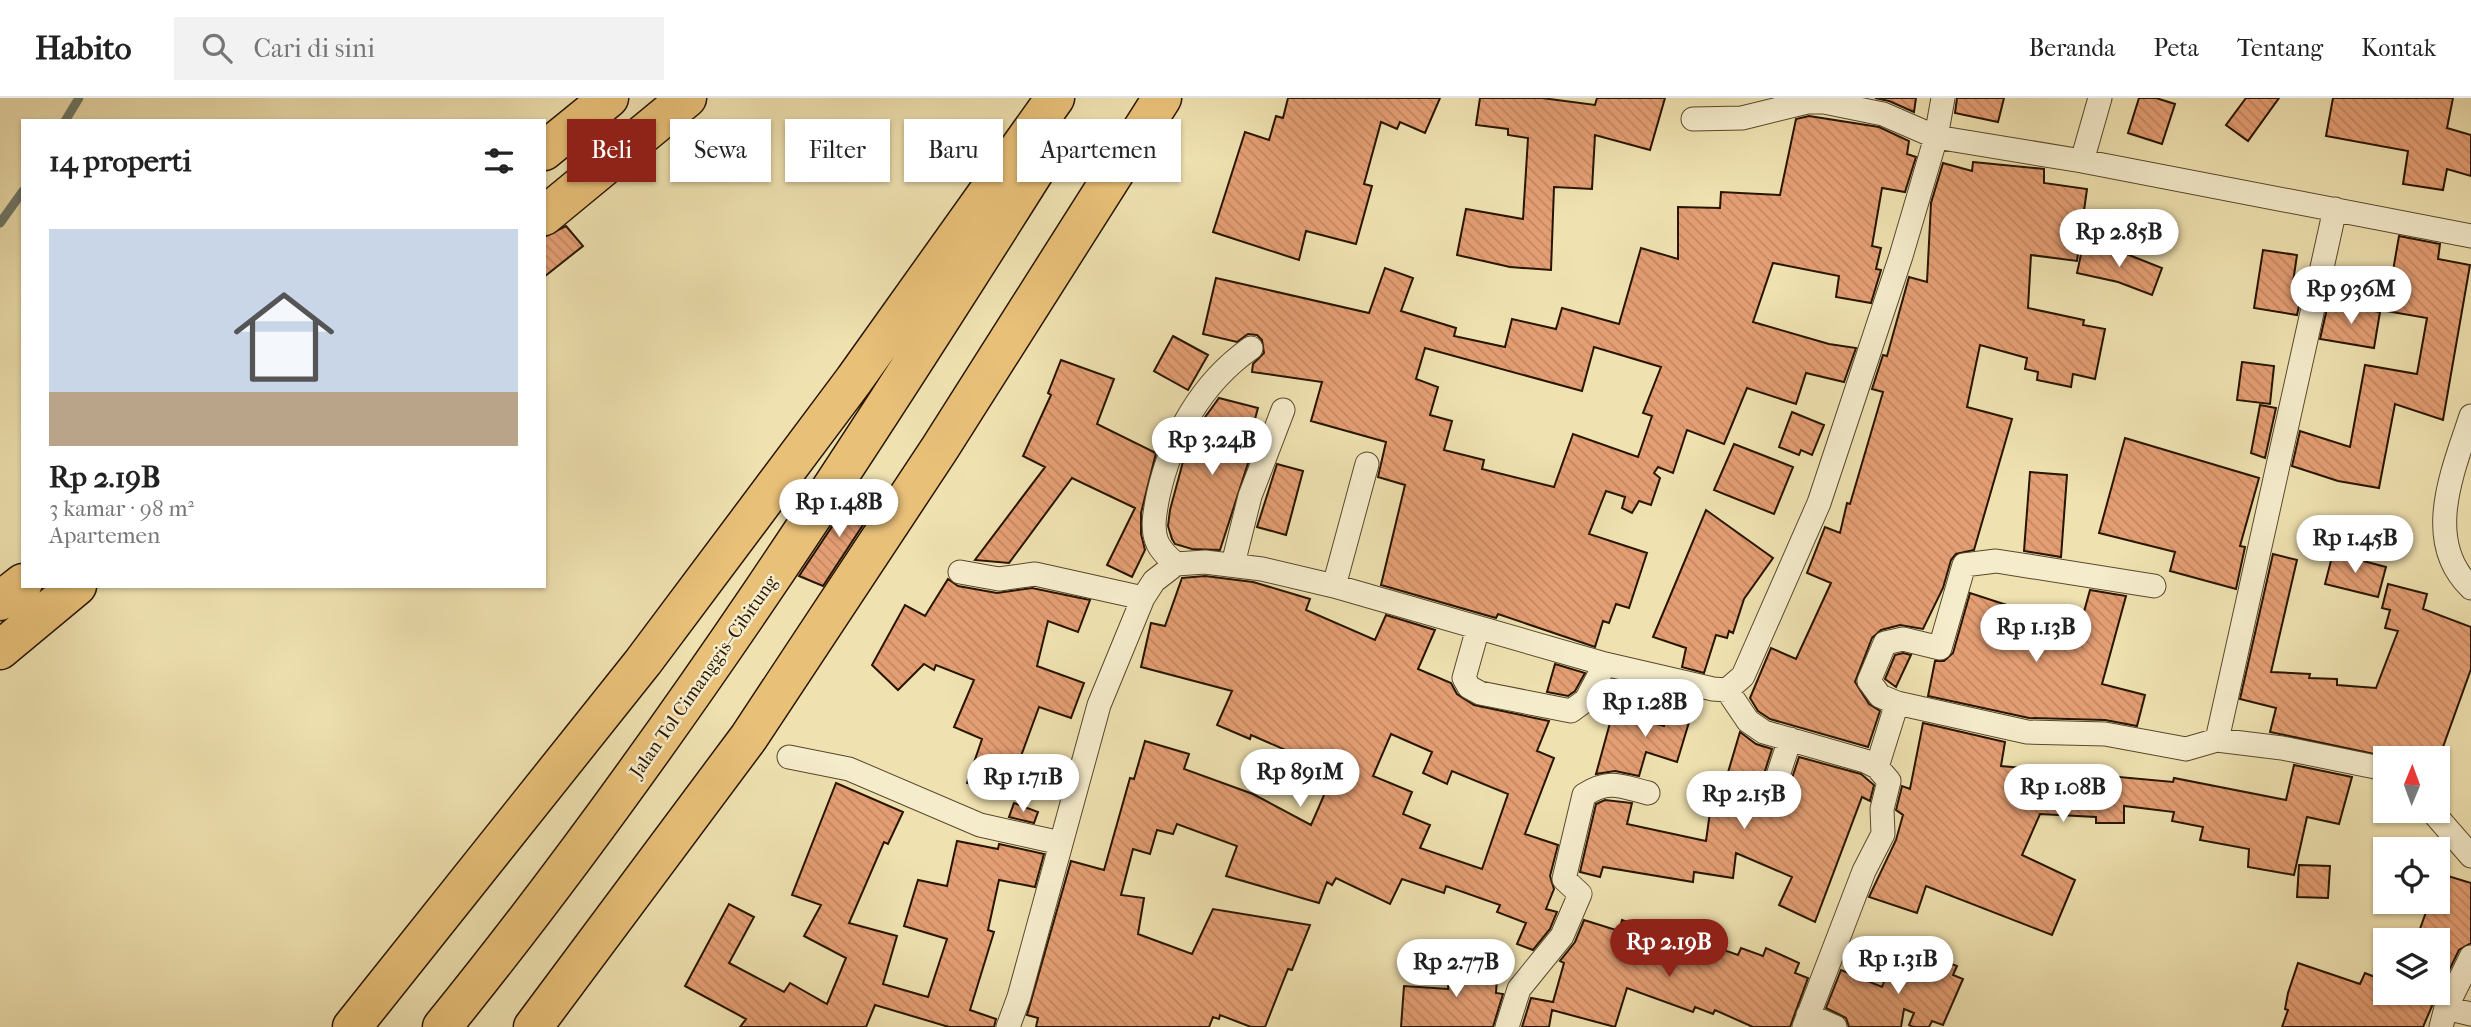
<!DOCTYPE html>
<html lang="id">
<head>
<meta charset="utf-8">
<style>
	body { margin:0; font-family:"IM FELL French Canon",serif; background:#f2f2f2; color:#222; height:100vh; display:flex; flex-direction:column; font-size:26px; white-space:nowrap }
	* { box-sizing:border-box; margin:0 }
	p { font-size:23px; color:#767676 }
	.icon { flex:none; width:38px; height:38px; fill:none; stroke:currentColor; stroke-width:2; stroke-linecap:round; stroke-linejoin:round }
	.map { position:relative; flex:1; overflow:hidden }
	.drawer { position:absolute; left:21px; top:21px; width:525px; height:469px; display:flex; flex-direction:column; background:#fff; border-radius:0px; box-shadow:0 2px 5px #0004 }
	.drawer>* { flex:none }
	.guide { position:absolute; left:567px; top:21px; width:665px; height:63px; display:flex; gap:14px }
	.needle { width:46px; rotate:1deg }
	.fabs { position:absolute; left:2373px; top:648px; display:grid; gap:14px }
	.fabs a { display:grid; place-items:center; width:77px; height:77px; border-radius:0px; background:#fff; box-shadow:0 2px 5px #0004; font-size:35px }
	.price { position:absolute; translate:-50% -60px; padding:0 16px; border-radius:24px; background:#fff; color:#222; font-size:23px; line-height:46px; filter:drop-shadow(0 2px 4px #0008) }
	.price::after { content:''; position:absolute; left:50%; top:42px; width:21px; height:16px; margin-left:-10px; background:inherit; clip-path:polygon(0 0,100% 0,50% 100%) }
	.price.current { background:#8f2418; color:#fff }
	ul { padding:0; list-style:none }
	li { display:grid; align-content:center; gap:14px; height:371px; padding:0 28px }
	li span { display:grid; place-items:center; height:217px; border-radius:0px; color:#555 }
	li>.icon { margin-inline-start:auto }
	span .icon { width:126px; height:126px; fill:#fffc; stroke-width:1 }
	li b { font-size:30px }
	h2 { display:flex; justify-content:space-between; align-items:center; height:84px; padding:0 28px; font-size:30px }
	.pill { padding:0 24px; border-radius:0px; background:#fff; box-shadow:0 2px 5px #0004; font-size:24px; line-height:63px }
	.pill.current { background:#8f2418; color:#fff }
	header { display:flex; align-items:center; gap:42px; box-sizing:border-box; height:98px; padding:0 35px; background:#fff; border-bottom:2px solid #e0e0e0 }
	header strong { font-size:33px }
	nav { display:flex; gap:38px; margin-inline-start:auto; font-size:24px }
	.search { width:490px; height:63px; background:#f2f2f2; display:flex; align-items:center; gap:18px; box-sizing:border-box; padding:0 24px; border-radius:0px; color:#767676; font-size:26px }
	.map>svg:first-child { display:block }
	.lines { fill:none; stroke-linecap:round; stroke-linejoin:round }
	.stream { stroke:#6c796a; stroke-width:9 }
	.building { fill:url(#building-back-hatch); stroke:#271500; stroke-width:2; fill-rule:evenodd }
	.minor-casing { stroke:#59482c; stroke-width:25 }
	.motorway-casing { stroke:#271500; stroke-width:41 }
	.minor { stroke:#f5eccc; stroke-width:23 }
	.motorway { stroke:#e8c078; stroke-width:38 }
	.labels { text-anchor:middle; stroke-width:5; stroke-linejoin:round; paint-order:stroke }
	.street-label { font-size:19px; fill:#271500; stroke:#f5eccc }
</style>
</head>
<body>
<header>
<strong>Habito</strong>
<div class="search"><svg class="icon" aria-label="search" viewBox="0 0 24 24"><circle cx="10" cy="10" r="6"/><path d="M15 15l6 6"/></svg>Cari di sini</div>
<nav><a>Beranda</a><a>Peta</a><a>Tentang</a><a>Kontak</a></nav>
</header>
<div class="map">
<svg width="2471" height="929" viewBox="0 0 2471 929">
	<defs>
		<pattern id="building-back-hatch" width="6" height="6" patternUnits="userSpaceOnUse" patternTransform="scale(1.75)"><rect width="6" height="6" fill="#e49e73"/><path d="M-1 5l2 2M0 0l6 6M5-1l2 2" fill="none" stroke="#c48762"/></pattern>
	</defs>
	<rect width="100%" height="100%" fill="#efe1b0"/>
	<filter id="stains"><feTurbulence type="fractalNoise" baseFrequency=".00286" numOctaves="4"/><feColorMatrix values="0 0 0 0 .2 0 0 0 0 .09 0 0 0 0 .02 0 0 0 .5 -.17"/></filter>
	<radialGradient id="worn" r=".72"><stop offset=".6" stop-color="#630" stop-opacity="0"/><stop offset="1" stop-color="#630" stop-opacity=".3"/></radialGradient>
	<g class="lines">
		<path class="stream" d="M65,23L79,0
			M0,125L23,93"/>
	</g>
	<path class="building" d="M1288,0H1440L1425,35L1400,24L1397,31L1381,24L1364,86L1372,88L1356,146L1306,133L1299,162L1213,134L1245,34L1269,42L1276,18L1283,20Z
		M1480,0H1542L1595,7L1597,0H1665L1650,52L1595,37L1592,91L1554,89L1551,172L1510,169L1457,157L1466,111L1523,121L1528,40L1508,37V31L1476,27Z
		M1875,0H1916L1914,14L1889,3Z
		M1957,0H2004L1998,24L1955,15Z
		M2139,0H2156L2175,6L2162,46L2128,35Z
		M2246,0H2279L2248,43L2226,27Z
		M2333,0H2453L2447,30L2471,37V78L2447,71L2443,92L2403,86L2408,53L2326,38Z
		M1809,18L1879,29L1909,43L1907,56L1916,59L1905,94L1882,90L1872,148L1881,150L1876,171L1881,172L1871,205L1836,199L1839,178L1773,165L1753,224L1829,246L1856,250L1844,284L1806,275L1796,306L1747,290L1724,346L1687,332L1673,375L1658,369L1654,375L1660,380L1651,407L1639,403L1632,415L1622,410L1625,399L1606,393L1589,436L1647,455L1629,510L1616,506L1609,525L1603,523L1595,549L1498,516L1496,520L1381,487L1405,387L1378,379L1386,344L1311,323L1322,284L1252,274L1253,266L1264,255L1262,242L1257,237L1248,236L1237,244L1203,236L1216,180L1369,215L1385,170L1413,180L1401,213L1456,230L1454,238L1505,249L1512,221L1556,231L1562,210L1619,226L1641,150L1678,161V109L1720,110L1721,94L1780,97L1796,21ZM1594,249L1661,269L1643,315L1652,318L1638,359L1573,336L1554,389L1482,371L1484,362L1444,352L1452,323L1430,317L1438,289L1416,281L1425,250L1582,293Z
		M1973,64L2044,71V85L2087,91L2077,163L2031,157L2028,210L2084,222L2083,227L2105,231L2095,281L2073,276L2071,289L2037,282L2038,274L2025,271L2027,260L1980,247L1967,309L2012,321L1974,452L1956,456L1951,462L1943,490L1923,531L1900,527L1881,532L1872,540L1855,584L1869,606L1880,613L1868,649L1770,621L1758,613L1750,600L1771,550L1796,561L1831,485L1807,475L1825,429L1840,435L1847,405L1850,406L1883,294L1872,291L1883,257L1887,258L1909,179L1927,184L1931,105L1943,65L1972,73Z
		M566,128L583,148L544,179V139Z
		M2399,138L2440,146L2438,161L2470,167L2443,322L2395,306L2379,390L2338,383L2292,368L2300,333L2350,349L2365,267L2417,276L2427,220L2386,213Z
		M2083,147L2129,157L2162,170L2152,197L2118,184L2077,175Z
		M2263,152L2297,157L2293,184L2304,185L2297,217L2254,210Z
		M2328,206L2380,214L2374,250L2320,241Z
		M1173,238L1208,257L1188,292L1154,273Z
		M1061,262L1114,281L1097,326L1156,355L1141,415V436L1145,452L1132,479L1107,467L1135,410L1072,380L1009,465L975,462L1045,369L1023,358L1051,297L1048,295Z
		M2242,264L2274,268L2270,306L2237,302Z
		M1219,300L1258,310L1245,357L1250,359L1220,452L1192,451L1175,446L1172,441L1168,428L1170,412L1184,360L1203,322Z
		M2260,307L2276,310L2265,360L2251,355Z
		M1792,314L1824,327L1812,357L1801,352L1799,357L1779,349Z
		M2125,340L2259,380L2240,448L2245,449L2236,491L2170,473L2175,454L2099,435Z
		M1734,346L1793,369L1774,416L1714,392Z
		M1277,366L1303,373L1286,437L1257,429Z
		M2030,374L2067,377L2061,459L2024,453Z
		M855,394L878,404L823,488L799,478Z
		M1706,412L1773,460L1744,501L1733,535L1729,533L1727,540L1716,537L1704,575L1682,569L1686,550L1653,539Z
		M2333,455L2386,469L2378,499L2325,486Z
		M2273,456L2297,462L2271,574L2310,576L2309,580L2337,581V587L2376,590L2398,533L2385,530L2390,512L2382,510L2388,486L2427,496L2423,511L2471,529V571L2439,660H2393L2270,634L2276,610L2240,601Z
		M1205,478L1253,484L1310,501L1306,512L1375,542L1386,517L1435,532L1418,571L1451,585L1457,596L1474,607L1549,623L1537,653L1554,660L1525,736L1558,747L1550,778L1554,791L1546,811L1557,814L1550,831L1533,852L1517,846L1526,825L1497,814L1500,807L1446,788L1444,795L1402,781L1390,806L1336,780L1332,787L1327,784L1319,805L1226,778L1237,748L1177,726L1173,736L1157,732L1150,756L1133,751L1121,797L1144,800L1138,836L1192,856L1213,811L1310,827L1292,872L1288,871L1265,929H1251L1220,917L1219,921L1213,919L1209,929H1036L1038,920L1027,917L1071,763L1104,772L1130,680L1134,681L1145,643L1189,656L1184,671L1253,696L1311,727L1332,679L1334,673L1251,637L1250,641L1217,627L1232,593L1141,569L1151,525L1165,528L1182,480ZM1391,636L1432,654L1423,675L1447,686L1452,673L1508,696L1482,771L1420,750L1430,727L1403,716L1412,694L1373,678Z
		M948,481L958,488L997,495L1032,490L1090,502L1078,534L1048,523L1037,568L1084,585L1071,620L1039,609L1006,699L967,685L982,641L954,629L974,582L936,567L934,572L924,566L898,592L872,567L905,507L925,518Z
		M2090,492L2126,498L2102,586L2145,597L2137,628L2105,622L2029,620L1928,598L1935,563H1944L1953,555L1970,495L2022,512L2020,518L2055,526L2054,540L2072,543L2075,531L2079,532Z
		M1903,555L1911,557L1896,589L1885,581L1895,557Z
		M1555,566L1585,575L1575,593L1568,598L1547,594Z
		M1674,596L1696,601L1677,664L1646,654L1639,678L1615,673L1596,676L1613,614L1664,628Z
		M1923,625L2005,644L2001,668L2173,684L2174,680L2286,702L2294,667L2352,679L2339,726L2307,719L2294,777L2248,769L2249,751L2200,742L2203,729L2172,723L2174,714L2124,708V725H2096V719L2040,716L2022,757L2075,782L2052,837L1926,788L1917,815L1869,799L1896,742L1903,717L1896,712L1902,688L1910,691Z
		M1740,634L1756,646L1772,651L1756,701V709L1764,718H1773L1782,710L1799,659L1861,676L1874,687L1870,703L1862,699L1815,824L1779,807L1792,779L1736,755L1733,780L1694,774L1693,784L1603,769L1600,779L1580,774L1596,706L1605,702L1632,705L1627,726L1706,743L1711,707L1718,708Z
		M836,685L903,714L888,746L884,744L849,825L897,838L883,886L928,899L947,841L904,828L918,782L947,788L957,743L998,751L999,746L1044,756L1035,789L999,782L988,832L994,834L970,912L996,921L994,929H949L875,907L866,929H740L746,921L685,888L729,806L754,819L729,865L784,894L790,885L827,906L846,860L804,838L821,807L792,797Z
		M1014,705L1038,714L1034,725L1009,719Z
		M2299,767L2330,768L2328,800L2297,799Z
		M2438,775L2471,785V845L2459,852L2439,893L2438,842H2416L2430,803H2438Z
		M1584,822L1619,833L1622,822L1717,853L1718,850L1738,857L1741,850L1763,858L1766,850L1799,865L1795,875L1808,880L1790,929H1753L1715,912L1713,916L1695,909L1693,914L1627,890L1615,929L1552,912L1549,929H1522L1531,900L1553,904L1564,865L1560,863L1575,844Z
		M1894,860L1906,865L1908,860L1928,869L1933,868L1936,860L1957,868L1953,877L1963,881L1943,927L1932,923L1929,929H1913L1909,927L1914,915L1904,911L1901,929H1849L1846,920L1826,910L1841,872L1882,889Z
		M1450,862L1498,865L1496,895L1503,896L1493,929H1401L1404,888L1448,891Z
		M2298,865L2360,886L2365,875L2385,883V894H2438L2423,929H2282L2288,912L2285,911L2288,895Z"/>
	<g class="lines">
		<defs>
			<path id="minor" d="M1693,21L1742,20L1807,4H1824L1883,16L1936,39L2082,63L2471,138
				M2082,63L2100,0
				M2471,318C2453,373 2422,443 2471,490
				M1176,466C1170,461 1162,454 1158,446C1151,431 1155,414 1158,398C1171,339 1201,285 1251,250
				M1233,466L1250,398L1283,312
				M960,474L999,481L1035,476L1143,500
				M1334,488L1367,366
				M1478,530L1464,580L1469,589L1480,595L1571,613L1586,602L1605,566
				M1727,592L1748,623L1764,634L1865,663L1877,669L1889,683L1882,711L1883,736L1864,773L1804,929
				M1897,605L2027,634L2105,636L2186,651L2217,642L2282,650L2385,671
				M2217,642L2335,111
				M789,659L849,671L980,727L1061,745
				M1877,669L1897,605L1880,598L1869,583L1885,545L1903,541L1940,550L1964,467L1996,463L2154,488
				M1769,705L1790,641
				M2431,712L2471,758
				M2446,910L2471,916
				M1808,917L1835,929
				M1008,929L1019,899L1099,607L1143,500L1154,483L1176,466L1205,464L1262,471L1334,488L1605,566L1713,591L1727,592L1743,578L1819,405L1901,158L1936,39L1943,0
				M1507,929L1519,891L1562,838L1580,796L1564,781L1584,697C1609,681 1620,688 1648,695
				M2441,929L2446,910L2471,859"/>
			<path id="motorway" d="M544,53L609,0
				M544,118L687,0
				M0,503L23,485
				M0,552L77,488
				M352,929L643,564L854,282L1055,0
				M442,929C669,649 863,346 1055,41
				M533,929L749,639L940,350L1162,0"/>
		</defs>
		<use href="#minor" class="minor-casing"/>
		<use href="#motorway" class="motorway-casing"/>
		<use href="#minor" class="minor"/>
		<use href="#motorway" class="motorway"/>
	</g>
	<g class="labels">
		<g class="street-label">
			<text transform="translate(703 578) rotate(-55)" y="7">Jalan Tol Cimanggis–Cibitung</text>
		</g>
	</g>
	<rect width="100%" height="100%" filter="url(#stains)"/>
	<rect width="100%" height="100%" fill="url(#worn)"/>
</svg>
<div class="fabs">
<a><svg class="needle" viewBox="-14 -14 28 28"><path d="M0-13l5 13h-10z" fill="#e53935"/><path d="M0 13l5-13h-10z" fill="#767676"/></svg></a>
<a><svg class="icon" aria-label="locate" viewBox="0 0 24 24"><circle cx="12" cy="12" r="6"/><path d="M12 2v4M12 18v4M2 12h4M18 12h4"/></svg></a>
<a><svg class="icon" aria-label="layers" viewBox="0 0 24 24"><path d="M12 4l9 5-9 5-9-5zM3 14l9 5 9-5"/></svg></a>
</div>
<b class="price" style="left:2119px;top:171px">Rp 2.85B</b>
<b class="price" style="left:2351px;top:228px">Rp 936M</b>
<b class="price" style="left:1212px;top:379px">Rp 3.24B</b>
<b class="price" style="left:839px;top:441px">Rp 1.48B</b>
<b class="price" style="left:2355px;top:477px">Rp 1.45B</b>
<b class="price" style="left:2036px;top:566px">Rp 1.13B</b>
<b class="price" style="left:1645px;top:641px">Rp 1.28B</b>
<b class="price" style="left:1300px;top:711px">Rp 891M</b>
<b class="price" style="left:1023px;top:716px">Rp 1.71B</b>
<b class="price" style="left:2063px;top:726px">Rp 1.08B</b>
<b class="price" style="left:1744px;top:733px">Rp 2.15B</b>
<b class="price current" style="left:1669px;top:881px">Rp 2.19B</b>
<b class="price" style="left:1898px;top:898px">Rp 1.31B</b>
<b class="price" style="left:1456px;top:901px">Rp 2.77B</b>
<div class="guide">
<a class="pill current">Beli</a>
<a class="pill">Sewa</a>
<a class="pill">Filter</a>
<a class="pill">Baru</a>
<a class="pill">Apartemen</a>
</div>
<section class="drawer">
<h2>14 properti<svg class="icon" aria-label="filters" viewBox="0 0 24 24"><path d="M4 7h16M4 17h16"/><circle cx="9" cy="7" r="2"/><circle cx="15" cy="17" r="2"/></svg></h2>
<ul>
<li><span style="background:linear-gradient(#c9d6e8 75%,#b9a48a 0)"><svg class="icon" aria-label="home" viewBox="0 0 24 24"><path d="M3 11l9-7 9 7M6 9v11h12V9"/></svg></span><div><b>Rp 2.19B</b><p>3 kamar · 98 m²</p><p>Apartemen</p></div></li>
</ul>
</section>
</div>
</body>
</html>
